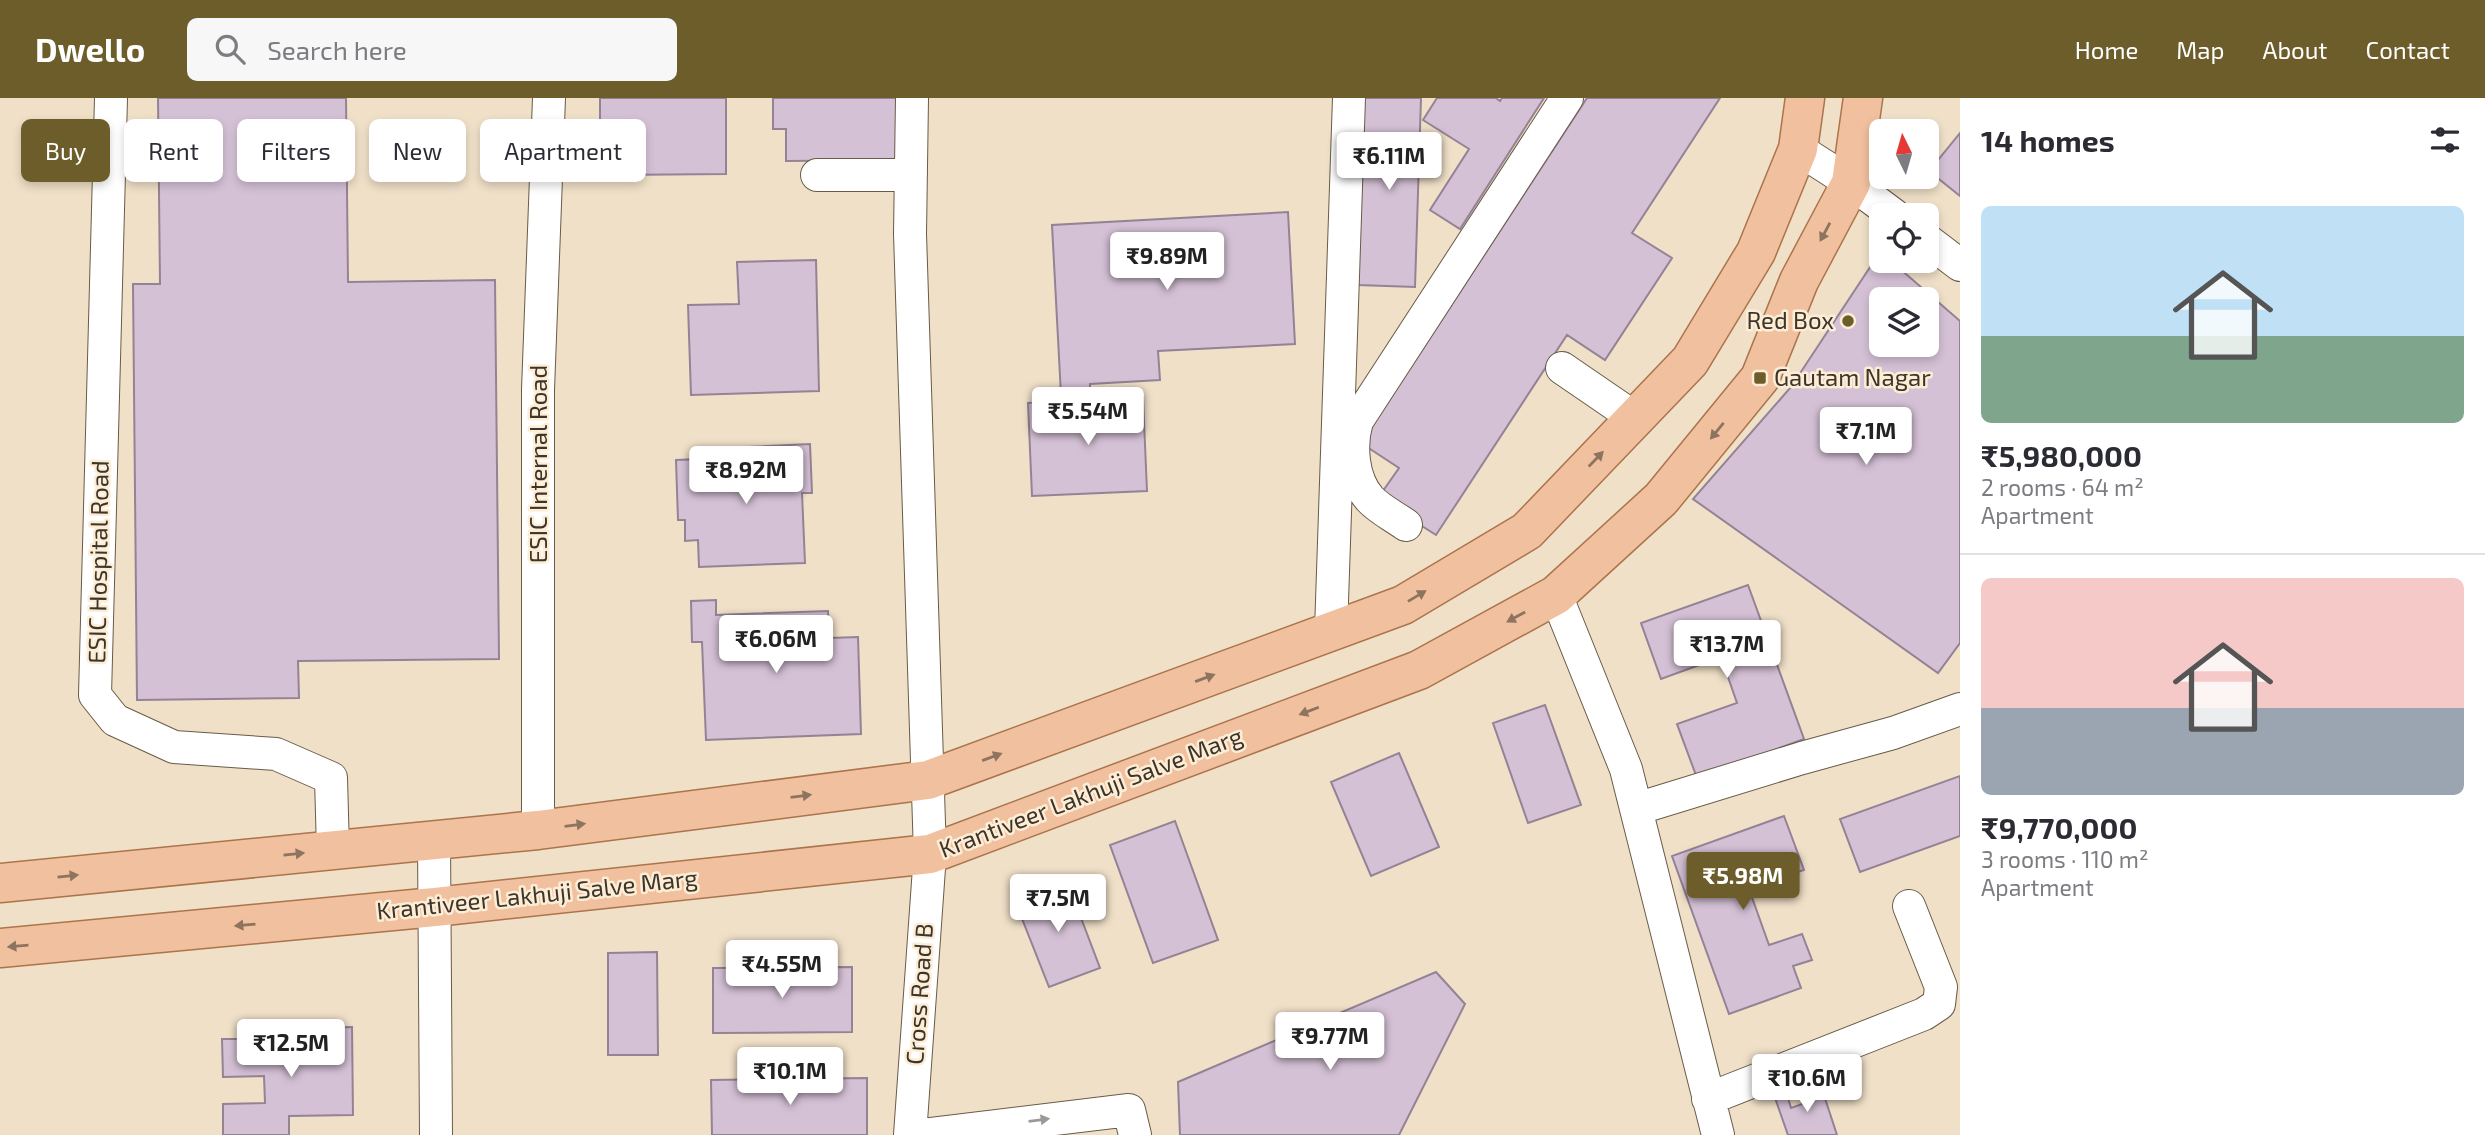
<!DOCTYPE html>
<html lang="en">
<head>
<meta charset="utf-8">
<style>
	body { margin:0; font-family:"Exo 2",sans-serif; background:#f7f7f7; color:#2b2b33; height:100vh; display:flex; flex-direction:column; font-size:26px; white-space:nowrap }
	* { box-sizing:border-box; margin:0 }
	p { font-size:23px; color:#7c7c81 }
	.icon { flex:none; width:38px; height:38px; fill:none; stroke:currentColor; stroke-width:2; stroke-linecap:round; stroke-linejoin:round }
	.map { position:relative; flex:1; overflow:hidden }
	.panel { display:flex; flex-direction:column; background:#fff; width:525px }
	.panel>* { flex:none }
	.top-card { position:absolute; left:21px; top:21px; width:665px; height:63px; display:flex; gap:14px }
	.needle { width:46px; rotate:355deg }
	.fabs { position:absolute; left:1869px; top:21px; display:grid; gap:14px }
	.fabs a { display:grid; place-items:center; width:70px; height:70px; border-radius:10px; background:#fff; box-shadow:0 4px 10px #0003; font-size:35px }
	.price { position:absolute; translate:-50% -60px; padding:0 16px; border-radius:7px; background:#fff; color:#222; font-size:23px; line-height:46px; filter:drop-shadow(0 2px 4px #0008) }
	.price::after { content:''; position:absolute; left:50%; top:42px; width:21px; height:16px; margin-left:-10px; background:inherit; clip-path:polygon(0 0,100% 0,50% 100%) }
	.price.on { background:#6c5d2a; color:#fff }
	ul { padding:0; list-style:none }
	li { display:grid; align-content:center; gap:14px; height:371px; padding:0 21px }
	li+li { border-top:2px solid #e1e1e2 }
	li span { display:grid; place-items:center; height:217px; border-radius:10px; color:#555 }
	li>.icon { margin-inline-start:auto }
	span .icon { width:126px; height:126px; fill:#fffc; stroke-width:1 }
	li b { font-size:30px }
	h2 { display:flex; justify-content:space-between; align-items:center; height:84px; padding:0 21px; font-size:30px }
	.pill { padding:0 24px; border-radius:10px; background:#fff; box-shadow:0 4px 10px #0003; font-size:24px; line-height:63px }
	.pill.on { background:#6c5d2a; color:#fff }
	header { display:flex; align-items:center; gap:42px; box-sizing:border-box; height:98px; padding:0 35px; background:#6c5d2a; color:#fff }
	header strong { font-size:33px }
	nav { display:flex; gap:38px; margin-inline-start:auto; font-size:24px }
	.search { width:490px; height:63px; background:#f7f7f7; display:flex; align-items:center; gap:18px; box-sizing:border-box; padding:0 24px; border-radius:10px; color:#7c7c81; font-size:26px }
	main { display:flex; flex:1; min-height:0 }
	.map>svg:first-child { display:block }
	.building { fill:#d5c1d6; stroke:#948295; stroke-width:2; fill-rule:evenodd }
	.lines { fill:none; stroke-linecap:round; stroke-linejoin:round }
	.minor-casing { stroke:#695b46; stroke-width:34 }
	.major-casing { stroke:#ab744c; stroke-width:41 }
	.minor { stroke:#fff; stroke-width:32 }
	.major { stroke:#f1c09e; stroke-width:38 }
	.oneway { fill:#8d745f }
	.oneway2 { fill:#9d9a95 }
	.poi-dot { fill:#6c5d2a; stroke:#feedd5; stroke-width:2.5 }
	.labels { text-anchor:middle; stroke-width:5; stroke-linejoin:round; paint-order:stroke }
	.poi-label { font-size:24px; fill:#3b352b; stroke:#feedd5; text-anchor:end }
	.street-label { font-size:24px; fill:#3b352b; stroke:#feedd5 }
</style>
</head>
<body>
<header>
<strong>Dwello</strong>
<div class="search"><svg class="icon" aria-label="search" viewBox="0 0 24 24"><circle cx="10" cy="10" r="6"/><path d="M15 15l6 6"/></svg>Search here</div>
<nav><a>Home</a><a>Map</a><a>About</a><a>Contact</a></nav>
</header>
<main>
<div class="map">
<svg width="1960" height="1037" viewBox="0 0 1960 1037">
	<rect width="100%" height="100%" fill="#f0e0c8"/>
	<path class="building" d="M158,0H346L348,184L495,182L499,561L298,563L299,600L137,602L133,186H160Z
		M600,0H726V76L613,77V42H600Z
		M773,0H899V62L786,63V31H773Z
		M1363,0H1421L1415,189L1358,187Z
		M1437,0H1496L1500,3L1502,0H1544L1460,131L1430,112L1469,51L1423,22Z
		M1587,0H1720L1632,135L1672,160L1605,262L1567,237L1436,437L1378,400L1399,370L1361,345Z
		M1960,35V98L1929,73Z
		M1288,114L1295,246L1158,253L1160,282L1090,286V296L1061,297L1052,127Z
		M1880,154L1881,163H1891L1960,223V545L1938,575L1693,401L1791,289ZM1881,201H1927V247H1881Z
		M816,162L819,293L691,297L688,207L739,206L737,164Z
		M1143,300L1147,393L1032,398L1028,305Z
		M810,346L812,395H802L805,465L699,469L698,442L685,443V422H678L676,362L750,359L749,349Z
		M1748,487L1804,641L1697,680L1677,626L1737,605L1721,559L1661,581L1641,525Z
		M716,502V517L828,513L829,540L858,539L861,636L706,642L702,544H692L691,503Z
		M1545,607L1581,707L1528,725L1493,625Z
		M1399,655L1439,749L1371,778L1331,684Z
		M1960,678V738L1860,774L1840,721Z
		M1784,718L1804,772L1749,791L1769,847L1802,836L1812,862L1793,868L1801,890L1729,916L1672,758Z
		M1175,723L1218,842L1153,865L1110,747Z
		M1067,783L1100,870L1049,889L1015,803Z
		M657,854L658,957H608V855Z
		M852,869V934L713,935V870Z
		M1436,874L1465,906L1399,1037H1180L1178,984Z
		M352,929L353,1017L289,1018V1037H223V1006L265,1005L264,978L223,979L222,941H293L294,930Z
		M867,980V1037H712L711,982Z
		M1819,982L1837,1037H1788L1774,997L1786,993L1791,1010L1814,1002L1808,985Z"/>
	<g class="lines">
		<defs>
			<path id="minor" d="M111,0L95,597L115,622L174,649L276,656L331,680L333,752
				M1798,51L1851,85L1894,117
				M817,77H911
				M1927,142L1960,167
				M1562,270L1635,320
				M1406,427C1395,419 1379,411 1370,401C1352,381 1350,347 1357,323L1567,0
				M1556,497L1626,671L1718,1037
				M1331,533L1349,0
				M1636,711L1802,660L1893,635L1960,611
				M538,732V292L549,0
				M434,742L436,1037
				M1708,1001L1924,916L1939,906L1941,889L1909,808
				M910,1037L930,756L910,136L912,0
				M923,1037L1129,1012L1135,1037"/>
			<path id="major" d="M0,785L538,732L928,682L1403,507L1527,433L1690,263L1756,154L1798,51L1805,0
				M0,850L435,809L930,756L1419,572L1556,497L1661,401L1760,280L1799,183L1851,85L1863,0"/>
		</defs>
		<use href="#minor" class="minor-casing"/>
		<use href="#major" class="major-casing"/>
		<use href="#minor" class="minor"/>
		<use href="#major" class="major"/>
	</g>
	<defs><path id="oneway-solid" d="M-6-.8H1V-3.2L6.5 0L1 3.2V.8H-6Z" transform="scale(1.75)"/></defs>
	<g class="oneway">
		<use href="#oneway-solid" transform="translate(1825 134) rotate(118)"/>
		<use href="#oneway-solid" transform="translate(1717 333) rotate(129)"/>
		<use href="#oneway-solid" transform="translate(1596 361) rotate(-46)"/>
		<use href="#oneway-solid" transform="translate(1417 498) rotate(-31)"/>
		<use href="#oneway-solid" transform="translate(1516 519) rotate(151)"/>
		<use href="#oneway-solid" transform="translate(1205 580) rotate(-20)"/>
		<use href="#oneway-solid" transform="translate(1309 613) rotate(159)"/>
		<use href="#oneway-solid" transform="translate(992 659) rotate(-20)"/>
		<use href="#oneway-solid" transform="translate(801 698) rotate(-7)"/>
		<use href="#oneway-solid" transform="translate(575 727) rotate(-7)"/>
		<use href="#oneway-solid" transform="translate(294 756) rotate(-6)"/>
		<use href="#oneway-solid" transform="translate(68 778) rotate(-6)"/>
		<use href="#oneway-solid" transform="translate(245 827) rotate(175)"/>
		<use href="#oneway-solid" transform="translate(18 848) rotate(175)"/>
	</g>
	<use class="oneway2" href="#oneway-solid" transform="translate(1039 1022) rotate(-7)"/>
	<g class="poi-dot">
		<circle cx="1848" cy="223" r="7"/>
		<rect x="1753" y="273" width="14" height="14" rx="3.5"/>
	</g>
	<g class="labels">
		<g class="poi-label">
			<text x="1834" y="231">Red Box</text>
			<text x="1774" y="288" text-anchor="start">Gautam Nagar</text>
		</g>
		<g class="street-label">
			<text transform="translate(539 366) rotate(-90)" y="8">ESIC Internal Road</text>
			<text transform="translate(99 464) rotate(-89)" y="8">ESIC Hospital Road</text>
			<text transform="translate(1091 695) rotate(-21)" y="8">Krantiveer Lakhuji Salve Marg</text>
			<text transform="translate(537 797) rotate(-6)" y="8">Krantiveer Lakhuji Salve Marg</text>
			<text transform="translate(920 896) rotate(-86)" y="8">Cross Road B</text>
		</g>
	</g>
</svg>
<div class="fabs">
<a><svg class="needle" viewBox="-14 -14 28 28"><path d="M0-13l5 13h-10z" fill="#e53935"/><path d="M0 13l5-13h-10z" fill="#7c7c81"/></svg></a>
<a><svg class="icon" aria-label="locate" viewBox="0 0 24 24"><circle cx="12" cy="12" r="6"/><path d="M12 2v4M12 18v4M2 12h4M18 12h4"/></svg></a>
<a><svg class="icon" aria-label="layers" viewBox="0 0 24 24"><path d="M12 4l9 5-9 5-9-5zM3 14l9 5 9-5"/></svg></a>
</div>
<b class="price" style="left:1389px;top:94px">₹6.11M</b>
<b class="price" style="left:1167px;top:194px">₹9.89M</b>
<b class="price" style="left:1088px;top:349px">₹5.54M</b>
<b class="price" style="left:1866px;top:369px">₹7.1M</b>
<b class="price" style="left:746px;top:408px">₹8.92M</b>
<b class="price" style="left:776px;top:577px">₹6.06M</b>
<b class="price" style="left:1727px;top:582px">₹13.7M</b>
<b class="price on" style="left:1743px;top:814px">₹5.98M</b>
<b class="price" style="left:1058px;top:836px">₹7.5M</b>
<b class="price" style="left:782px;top:902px">₹4.55M</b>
<b class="price" style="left:1330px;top:974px">₹9.77M</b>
<b class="price" style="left:291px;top:981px">₹12.5M</b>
<b class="price" style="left:790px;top:1009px">₹10.1M</b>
<b class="price" style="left:1807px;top:1016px">₹10.6M</b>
<div class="top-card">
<a class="pill on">Buy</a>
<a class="pill">Rent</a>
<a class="pill">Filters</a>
<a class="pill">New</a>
<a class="pill">Apartment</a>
</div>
</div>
<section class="panel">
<h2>14 homes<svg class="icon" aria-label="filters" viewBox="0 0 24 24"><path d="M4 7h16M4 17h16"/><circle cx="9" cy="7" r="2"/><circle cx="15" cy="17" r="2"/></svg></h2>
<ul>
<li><span style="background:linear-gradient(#bfe0f5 60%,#7fa58c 0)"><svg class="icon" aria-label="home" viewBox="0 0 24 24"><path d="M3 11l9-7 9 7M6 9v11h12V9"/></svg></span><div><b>₹5,980,000</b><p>2 rooms · 64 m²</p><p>Apartment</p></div></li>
<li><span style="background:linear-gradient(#f6c9c9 60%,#9aa5b1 0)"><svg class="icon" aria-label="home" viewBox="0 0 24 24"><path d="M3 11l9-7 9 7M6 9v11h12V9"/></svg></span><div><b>₹9,770,000</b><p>3 rooms · 110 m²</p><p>Apartment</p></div></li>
</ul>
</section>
</main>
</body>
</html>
